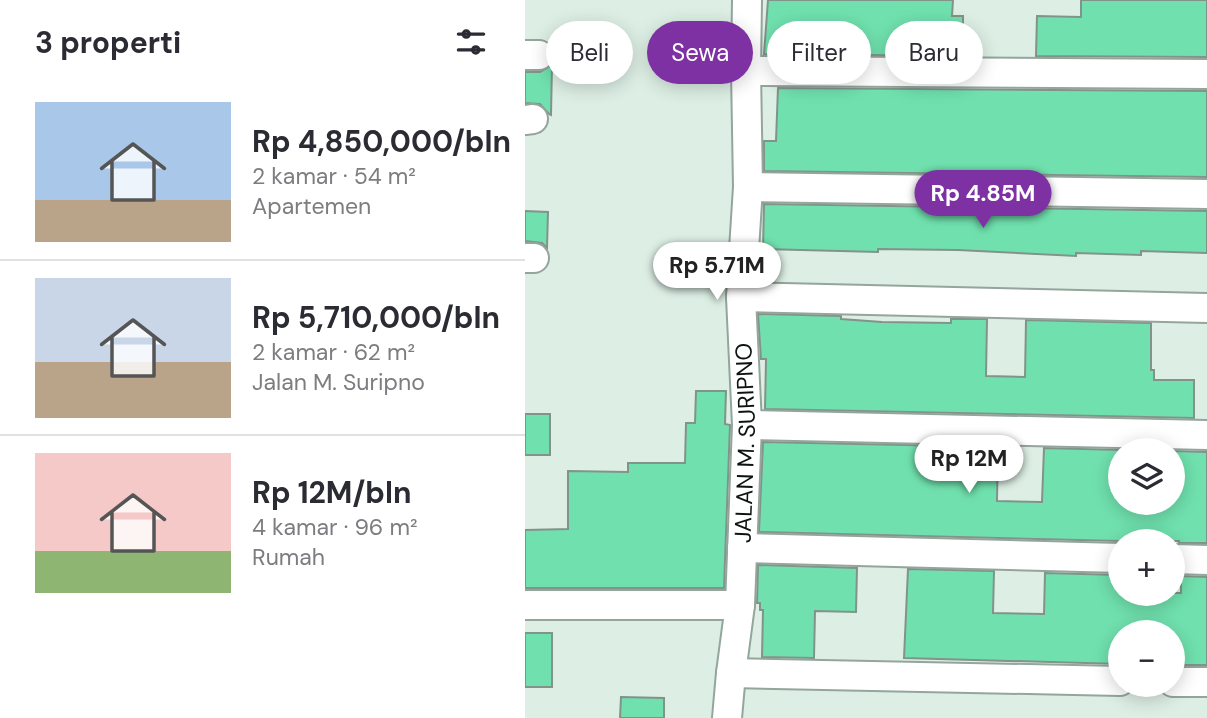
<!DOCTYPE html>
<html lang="id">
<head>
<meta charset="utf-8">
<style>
	body { margin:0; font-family:"DM Sans",sans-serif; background:#f2f2f3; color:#2b2b33; height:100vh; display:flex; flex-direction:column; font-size:26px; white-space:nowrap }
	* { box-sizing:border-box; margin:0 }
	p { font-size:23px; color:#7c7c81 }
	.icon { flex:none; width:38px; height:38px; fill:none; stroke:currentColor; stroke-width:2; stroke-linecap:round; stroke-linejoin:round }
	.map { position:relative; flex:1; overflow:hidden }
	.panel { display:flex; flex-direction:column; background:#fff; width:525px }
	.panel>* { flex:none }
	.banner { position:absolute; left:21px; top:21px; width:555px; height:63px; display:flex; gap:14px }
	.fabs { position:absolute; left:583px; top:438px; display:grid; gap:14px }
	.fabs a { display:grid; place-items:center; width:77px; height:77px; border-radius:50%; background:#fff; box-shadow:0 4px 18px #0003; font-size:35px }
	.price { position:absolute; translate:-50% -60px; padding:0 16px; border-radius:24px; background:#fff; color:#222; font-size:23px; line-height:46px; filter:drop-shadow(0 2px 4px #0008) }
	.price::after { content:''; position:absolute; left:50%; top:42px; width:21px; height:16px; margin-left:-10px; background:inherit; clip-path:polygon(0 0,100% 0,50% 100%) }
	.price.on { background:#7d31a2; color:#fff }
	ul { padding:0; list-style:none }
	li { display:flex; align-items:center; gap:21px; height:175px; padding:0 35px }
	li+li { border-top:2px solid #e1e1e2 }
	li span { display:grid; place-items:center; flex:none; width:196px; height:140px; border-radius:0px; color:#555 }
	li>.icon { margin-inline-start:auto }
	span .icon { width:84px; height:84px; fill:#fffc; stroke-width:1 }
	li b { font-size:30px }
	h2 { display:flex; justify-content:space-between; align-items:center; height:84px; padding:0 35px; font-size:30px }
	.pill { padding:0 24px; border-radius:32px; background:#fff; box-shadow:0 4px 18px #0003; font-size:24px; line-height:63px }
	.pill.on { background:#7d31a2; color:#fff }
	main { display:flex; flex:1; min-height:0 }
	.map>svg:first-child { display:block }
	.building { fill:#70e1ae; stroke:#82938a; stroke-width:2 }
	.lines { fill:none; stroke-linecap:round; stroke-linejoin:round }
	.minor-casing { stroke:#94a59c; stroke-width:32 }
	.minor { stroke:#fff; stroke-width:28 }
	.labels { text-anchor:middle; stroke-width:6; stroke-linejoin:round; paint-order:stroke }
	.street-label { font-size:23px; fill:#0d1310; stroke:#eafdf3 }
</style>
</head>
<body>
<main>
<section class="panel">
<h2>3 properti<svg class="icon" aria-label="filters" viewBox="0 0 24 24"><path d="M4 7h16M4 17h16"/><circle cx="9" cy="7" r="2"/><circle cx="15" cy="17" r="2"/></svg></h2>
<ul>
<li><span style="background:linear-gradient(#a9c7e8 70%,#b9a48a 0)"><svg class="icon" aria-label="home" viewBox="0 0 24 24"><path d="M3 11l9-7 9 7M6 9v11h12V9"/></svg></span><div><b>Rp 4,850,000/bln</b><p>2 kamar · 54 m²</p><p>Apartemen</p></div></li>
<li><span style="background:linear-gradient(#c9d6e8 60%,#b9a48a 0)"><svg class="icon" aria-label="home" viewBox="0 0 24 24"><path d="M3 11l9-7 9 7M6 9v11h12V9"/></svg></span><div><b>Rp 5,710,000/bln</b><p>2 kamar · 62 m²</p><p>Jalan M. Suripno</p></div></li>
<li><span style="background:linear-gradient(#f6c9c9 70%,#8fb573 0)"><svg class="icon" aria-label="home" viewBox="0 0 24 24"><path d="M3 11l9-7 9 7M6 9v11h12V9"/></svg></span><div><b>Rp 12M/bln</b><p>4 kamar · 96 m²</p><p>Rumah</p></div></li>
</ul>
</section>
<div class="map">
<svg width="682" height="718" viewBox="0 0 682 718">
	<rect width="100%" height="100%" fill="#ddefe5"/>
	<path class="building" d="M243,0H428L427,16H438V56L239,54Z
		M556,0H682V57L511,56L512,16L556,17Z
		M27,65L26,115L24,114L15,104L0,103V72H15Z
		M253,88L682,91V177L239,171V141H251Z
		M239,204L682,211V253L616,251V255L551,253V256L433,250L353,249V252L238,249Z
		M0,211L23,212L22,248L17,243L0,241Z
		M233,314L316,316V319L357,322L426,323V319H462L461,376L500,377L501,320L626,323V370H629V380H669V418L240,409L241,359H236Z
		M171,391H201L200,424L205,425L199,588H0V530L43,529V471L103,472V463H160L161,423H170Z
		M0,414H25V455H0Z
		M238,442L473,447L472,501L517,502L519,448L596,450L595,502H648V451L682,452V543H654V541H595L234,532Z
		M233,565L332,568L331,612L290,611L289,658L237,657L238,610H235V603H232Z
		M383,569L469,571L468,613L519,614L520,573L595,575V593H656V576L682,577V665H648V632H595V664L379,658Z
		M0,633H27V687H0Z
		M96,697L139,698V718H95Z"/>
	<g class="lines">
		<defs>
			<g id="minor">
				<path d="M0,55H14"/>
				<path d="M221,71L682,74"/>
				<path d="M0,120L8,119"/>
				<path d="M223,187L682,194"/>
				<path d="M0,258H9"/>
				<path d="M216,297L682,308"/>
				<path d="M222,425L682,435"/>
				<path d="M217,548L595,558"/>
				<path d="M648,559L682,560"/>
				<path d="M0,605H215"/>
				<path d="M206,673L595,681"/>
				<path d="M648,682H682"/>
				<path id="s1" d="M202,718L206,673L215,605L222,425L216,297L223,187L221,71L222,0"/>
			</g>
		</defs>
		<use href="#minor" class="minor-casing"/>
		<use href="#minor" class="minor"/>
	</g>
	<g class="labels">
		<g class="street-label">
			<text dy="8" stroke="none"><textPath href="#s1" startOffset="276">JALAN M. SURIPNO</textPath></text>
		</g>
	</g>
</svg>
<div class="fabs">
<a><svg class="icon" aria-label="layers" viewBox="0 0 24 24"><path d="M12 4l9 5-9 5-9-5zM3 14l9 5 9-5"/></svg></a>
<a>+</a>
<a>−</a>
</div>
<b class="price on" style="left:458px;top:230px">Rp 4.85M</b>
<b class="price" style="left:192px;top:302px">Rp 5.71M</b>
<b class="price" style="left:444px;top:495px">Rp 12M</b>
<div class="banner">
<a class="pill">Beli</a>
<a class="pill on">Sewa</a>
<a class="pill">Filter</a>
<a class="pill">Baru</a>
</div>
</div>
</main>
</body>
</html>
